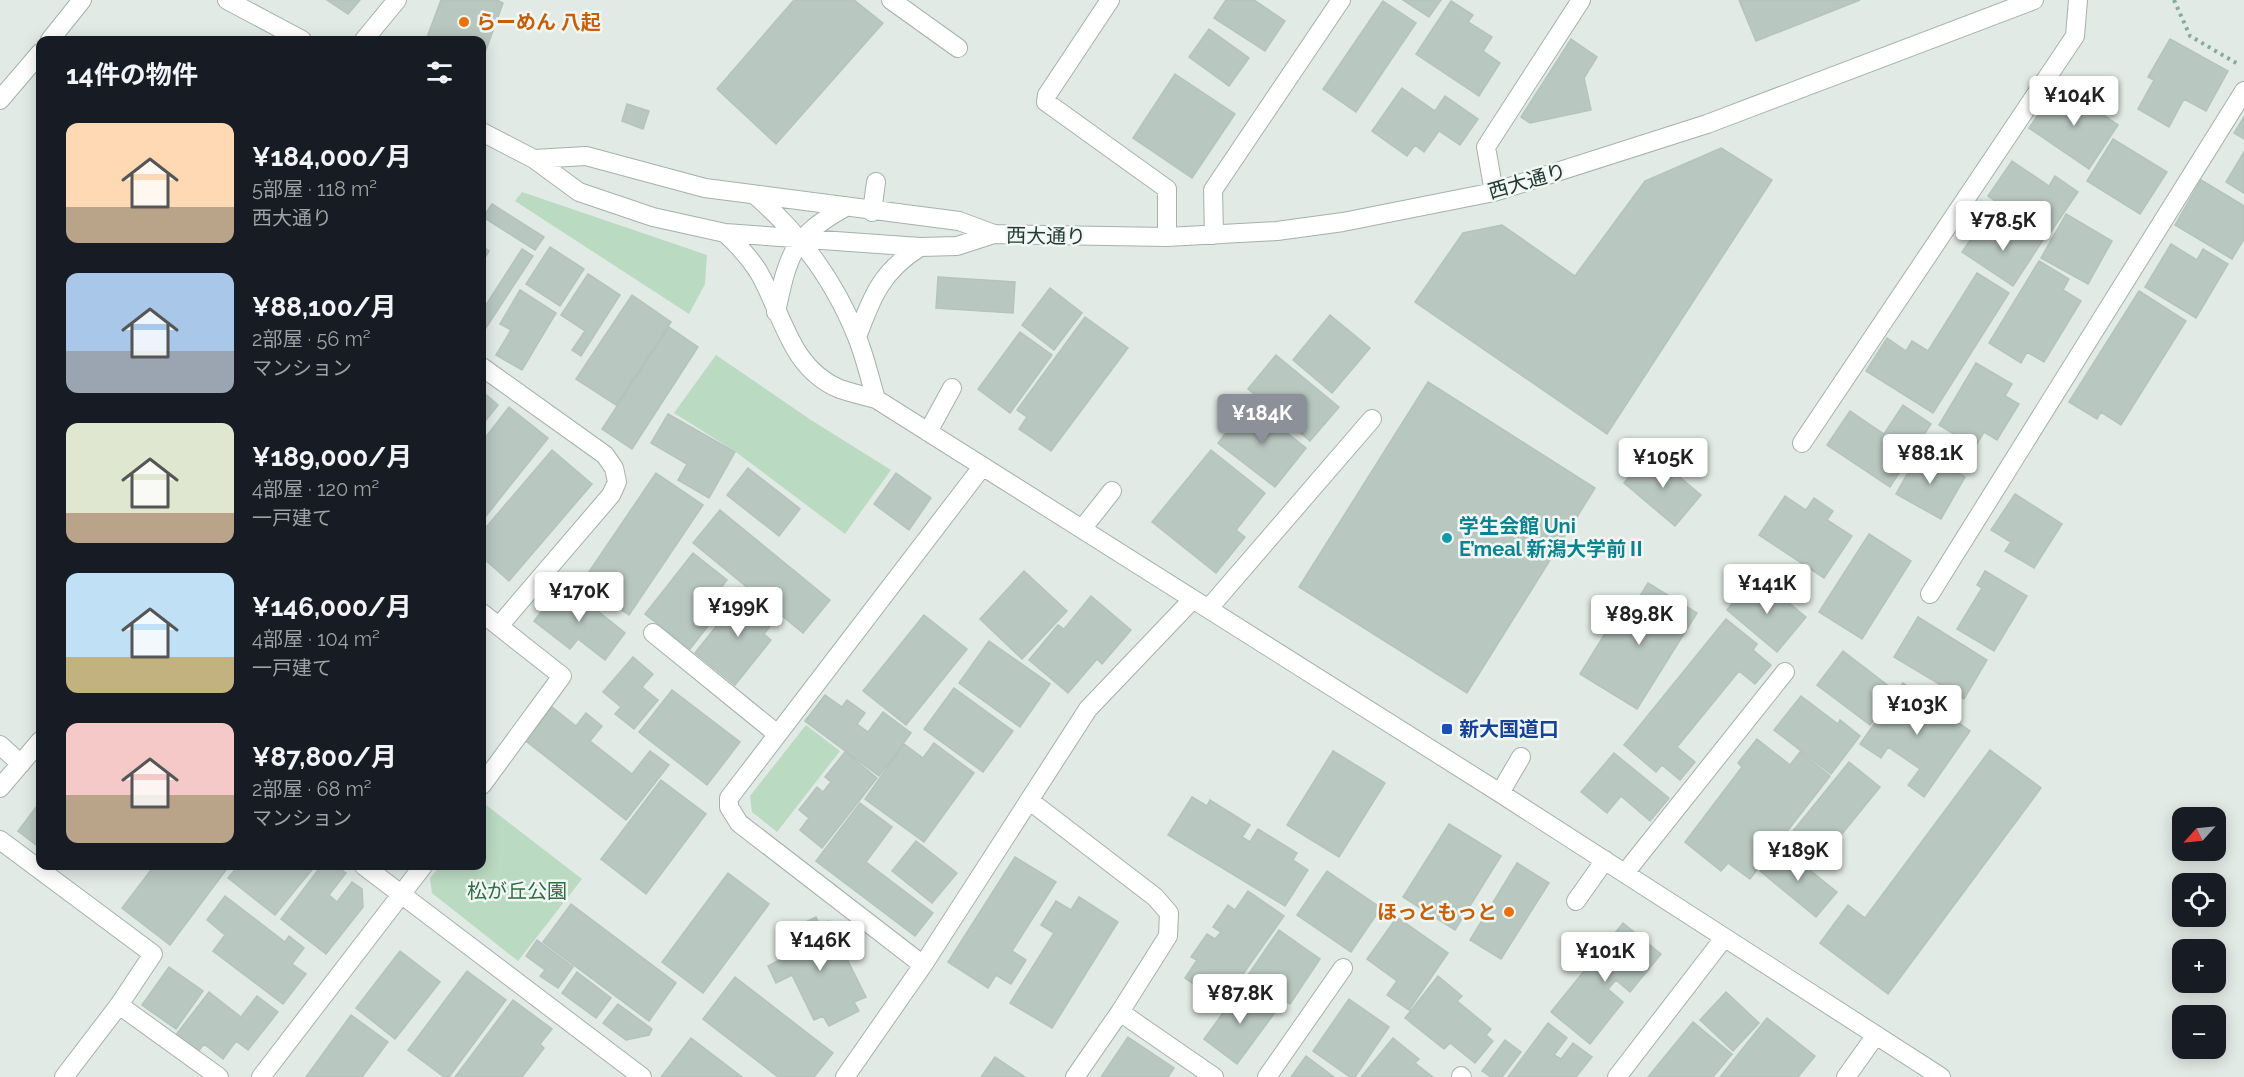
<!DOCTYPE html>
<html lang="ja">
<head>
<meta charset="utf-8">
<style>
	body { margin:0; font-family:Raleway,"Noto Sans JP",sans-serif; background:#242831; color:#f1f3f6; height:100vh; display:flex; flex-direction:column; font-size:22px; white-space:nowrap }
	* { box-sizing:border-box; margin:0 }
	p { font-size:20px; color:#9ea1a6 }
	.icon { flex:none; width:33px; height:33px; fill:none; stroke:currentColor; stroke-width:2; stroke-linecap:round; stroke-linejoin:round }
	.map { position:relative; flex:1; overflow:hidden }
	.side { position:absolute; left:36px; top:36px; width:450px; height:834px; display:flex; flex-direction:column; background:#171b24; border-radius:12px; box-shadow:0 3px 15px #0003 }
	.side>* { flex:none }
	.needle { width:39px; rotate:243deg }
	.buttons { position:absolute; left:2172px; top:807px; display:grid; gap:12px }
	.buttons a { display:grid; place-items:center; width:54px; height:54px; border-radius:12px; background:#171b24; box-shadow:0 3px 15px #0003; font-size:30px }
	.price { position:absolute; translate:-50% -51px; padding:0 14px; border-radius:6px; background:#fff; color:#222; font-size:20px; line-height:39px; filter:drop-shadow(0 2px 3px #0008) }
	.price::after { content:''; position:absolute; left:50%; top:36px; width:18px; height:14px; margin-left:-9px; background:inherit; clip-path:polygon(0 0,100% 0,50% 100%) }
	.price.selected { background:#8c9099; color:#fff }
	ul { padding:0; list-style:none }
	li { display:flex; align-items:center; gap:18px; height:150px; padding:0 30px }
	li span { display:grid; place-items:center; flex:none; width:168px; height:120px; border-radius:12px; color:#555 }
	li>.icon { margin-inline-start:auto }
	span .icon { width:72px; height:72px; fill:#fffc; stroke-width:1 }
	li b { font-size:26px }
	h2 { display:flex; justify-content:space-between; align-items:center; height:72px; padding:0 30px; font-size:26px }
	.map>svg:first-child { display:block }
	.green { fill:#bbdac2 }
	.building { fill:#b9c7c1; stroke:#b4c3bc; stroke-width:1.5 }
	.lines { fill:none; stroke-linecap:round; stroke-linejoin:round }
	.minor-casing { stroke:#a4b1ac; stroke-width:20 }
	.path { stroke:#84ab9d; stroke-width:4; stroke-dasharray:3 4.5; stroke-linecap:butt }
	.minor { stroke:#fff; stroke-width:18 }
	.food-dot { fill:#e8710a; stroke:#f1f7f4; stroke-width:2 }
	.culture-dot { fill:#0f9aa8; stroke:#f1f7f4; stroke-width:2 }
	.transit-dot { fill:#1a4fb4; stroke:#f1f7f4; stroke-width:2 }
	.labels { text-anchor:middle; stroke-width:5; stroke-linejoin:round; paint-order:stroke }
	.food-label { font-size:20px; font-weight:bold; fill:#c56008; stroke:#f1f7f4; text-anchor:start }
	.street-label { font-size:20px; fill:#233932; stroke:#f1f7f4 }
	.culture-label { font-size:20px; font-weight:bold; fill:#0d838f; stroke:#f1f7f4; text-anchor:start }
	.transit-label { font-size:20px; font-weight:bold; fill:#164399; stroke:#f1f7f4; text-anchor:start }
	.park-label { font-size:20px; fill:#306c45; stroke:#f1f7f4 }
</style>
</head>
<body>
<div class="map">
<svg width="2244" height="1077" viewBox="0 0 2244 1077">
	<rect width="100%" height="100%" fill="#e1eae5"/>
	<path class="green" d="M522,192L707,255L705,284L689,314L515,201Z
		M716,355L811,420L891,470L845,534L736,452L674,413Z
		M806,725L840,751L777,832L752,812L750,796Z
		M486,805L582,879L518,961L432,893L430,878L440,866H482V811Z"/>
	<path class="building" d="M327,0H360L348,14Z
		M441,0H497L503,3L482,61V40H426Z
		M794,0H854L883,23L776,144L717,89Z
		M1226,0H1254L1285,21L1265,51L1214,18Z
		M1403,0H1441L1429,17Z
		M1739,0H1860L1756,41Z
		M1383,1L1416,23L1356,112L1323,89Z
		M1451,1L1473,15L1468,22L1492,37L1483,51L1500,63L1479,96L1416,54Z
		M1209,29L1249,58L1229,86L1189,57Z
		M1571,39L1597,57L1584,78L1591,110L1530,123L1521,117Z
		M2170,39L2228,71L2206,111L2184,99L2169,127L2138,109L2154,80L2148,77Z
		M1175,74L1235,114L1192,178L1133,138Z
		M2059,84L2118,125L2089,169L2029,128Z
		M1402,88L1435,111L1445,96L1478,119L1460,145L1439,131L1424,152L1415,145L1407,156L1372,131Z
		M627,104L649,111L643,129L622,121Z
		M2244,117V139L2234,133Z
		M2113,139L2167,172L2140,214L2087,181Z
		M1721,148L1772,180L1607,434L1415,302L1463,233L1502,225L1575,276L1645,181Z
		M2244,152V193L2226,182Z
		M2012,161L2049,186L2055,176L2078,192L2048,236L1988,196Z
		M2201,180L2244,206V239L2232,259L2175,225Z
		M492,204L544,237L535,250L483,217Z
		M2066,214L2112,241L2088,284L2041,258Z
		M1981,224L2007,242L2019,224L2043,240L2013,286L1962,252Z
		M2171,244L2197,260L2203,249L2228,264L2196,318L2145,287Z
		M482,246L489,251L482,263Z
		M550,247L584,269L560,306L526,284Z
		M522,249L533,256L482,334V311Z
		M2039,261L2069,279L2063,290L2081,301L2044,362L2027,352L2021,363L1989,343Z
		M1977,273L2009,293L1933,413L1866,371L1887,338L1906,351L1912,341L1928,351Z
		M588,274L620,295L581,356L572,350L585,331L561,315Z
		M938,277L1015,282L1013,313L936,308Z
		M1050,288L1082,313L1054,350L1022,325Z
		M520,290L556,313L522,370L496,355L511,330L500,324Z
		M2139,291L2186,321L2121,425L2101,412L2097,419L2069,402Z
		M632,295L671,322L616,405L576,379Z
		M1330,315L1370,348L1332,393L1293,360Z
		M1085,317L1128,348L1051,451L1019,429L1027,417L1017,410Z
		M669,327L698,347L632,449L602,429Z
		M1020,332L1052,355L1010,413L978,389Z
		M1276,355L1339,407L1310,441L1248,389Z
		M1976,363L2012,384L2005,396L2019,404L1997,440L1984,432L1975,447L1939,425Z
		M1428,382L1595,488L1467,693L1299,587Z
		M482,391L498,405L482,425Z
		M1250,403L1306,448L1275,487L1218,443Z
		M1903,405L1931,424L1890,487L1827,445L1850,411L1884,434Z
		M509,407L548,438L482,521V442Z
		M668,414L735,452L709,498L678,480L687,464L651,443Z
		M552,450L592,484L509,581L482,557V532Z
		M1211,450L1265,493L1236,530L1245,537L1216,573L1152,522Z
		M1920,451L1965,477L1941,519L1896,494Z
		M1650,452L1701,495L1675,526L1624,483Z
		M748,468L800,509L779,536L727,495Z
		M656,473L703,505L629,615L582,582Z
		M896,473L931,498L909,530L874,504Z
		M2015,494L2062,524L2034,568L2005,551L2011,542L1991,530Z
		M1785,496L1806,510L1814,498L1833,511L1827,520L1852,536L1824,578L1759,535Z
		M720,510L830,600L803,633L693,543Z
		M1869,534L1911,561L1862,639L1819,612Z
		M693,553L727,580L716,595L726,603L690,649L645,614Z
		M1024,571L1067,611L1022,659L980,619Z
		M1985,571L2027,596L1994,651L1957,629L1982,588L1977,585Z
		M1752,580L1768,594L1772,589L1806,617L1777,652L1727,610Z
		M563,583L625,633L605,660L578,639L570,649L534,621Z
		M1648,583L1697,613L1637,709L1580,674L1622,606L1630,612Z
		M745,590L778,616L764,634L771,640L735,685L695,653Z
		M1091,596L1131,630L1102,664L1097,659L1068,693L1029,660L1058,625L1064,629Z
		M924,615L967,649L906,725L863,691Z
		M1918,617L1987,660L1964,699L1894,657Z
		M1726,619L1757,644L1753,650L1771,665L1755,684L1739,671L1677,747L1695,762L1680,780L1662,765L1656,772L1624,745Z
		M989,641L1050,684L1020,727L959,683Z
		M1843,651L1895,691L1870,725L1817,685Z
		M633,657L653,674L642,687L658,700L634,729L615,714L621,707L603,692Z
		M1903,683L1970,731L1924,797L1908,785L1920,769L1888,747L1881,758L1860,744Z
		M954,688L1013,731L983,772L924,729Z
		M672,690L740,742L707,785L639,732Z
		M825,695L842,707L847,700L865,713L857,724L868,732L883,712L911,733L879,776L805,721Z
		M1801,696L1838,724L1840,720L1860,736L1831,774L1774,730Z
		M552,707L576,726L586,713L602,726L590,741L632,774L650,751L669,765L626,820L526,741Z
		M1757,739L1790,765L1800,752L1830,776L1750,879L1728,863L1721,871L1685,842L1742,767L1738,763Z
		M934,743L974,773L924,842L865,799L904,744L923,758Z
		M1990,750L2041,788L1888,994L1820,943L1848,905L1865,918Z
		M1333,751L1385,783L1339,857L1287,825Z
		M845,752L877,778L822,848L800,830L809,818L799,810L817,787L823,792L831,782L825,777Z
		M1614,753L1669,798L1650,821L1621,796L1607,813L1581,792Z
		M1849,762L1880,787L1816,866L1785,841Z
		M661,780L706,814L646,894L601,859Z
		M1192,797L1207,806L1210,800L1250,825L1242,837L1250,842L1258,829L1297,853L1293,860L1308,870L1285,906L1168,835Z
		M40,802V848L18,831Z
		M860,803L892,827L866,862L933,913L915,936L816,861Z
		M1449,824L1501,856L1455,930L1403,897Z
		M916,841L957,873L932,903L892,871Z
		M1780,846L1837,892L1816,917L1760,871Z
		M1015,857L1056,882L1012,951L1026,960L1011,984L996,975L988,988L948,962Z
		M1517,863L1549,883L1501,959L1470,940Z
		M154,866H229L170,945L122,908Z
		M238,866H315L275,915L228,878Z
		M321,866H335L346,873L329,895L337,902L352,882L362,889L363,907L326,954L281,919Z
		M1327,871L1381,908L1351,952L1297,915Z
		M728,873L769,904L703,993L662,962Z
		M1248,891L1284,916L1222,1004L1185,978L1197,960L1191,957L1207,934L1215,939L1221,932L1213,927L1228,905L1235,910Z
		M225,896L285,942L289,936L304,948L292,964L306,974L283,1004L213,951L225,935L207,920Z
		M1079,897L1118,922L1052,1028L1010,1003L1054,933L1041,925L1056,901L1071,910Z
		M571,904L676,983L649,1021L543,942Z
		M816,917L820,925L828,921L866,997L854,1002L859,1011L829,1026L823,1016L814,1020L792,975L776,983L768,966L787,956L781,945L792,939L787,931Z
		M1397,917L1448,953L1409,1010L1387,995L1397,981L1367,959Z
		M1623,923L1661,954L1630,992L1616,980L1608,989L1623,1002L1590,1044L1551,1012Z
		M1279,930L1320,959L1290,1004L1248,975Z
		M537,940L573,967L558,988L540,976L545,970L526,956Z
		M400,951L440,982L395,1039L356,1008Z
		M169,967L203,991L176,1029L142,1005Z
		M467,971L506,1000L449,1077H444L408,1050Z
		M577,972L611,998L596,1018L562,993Z
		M1438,976L1462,996L1457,1001L1491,1029L1486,1035L1493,1041L1475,1063L1450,1043L1444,1049L1405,1018Z
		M735,977L833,1053L814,1077H778L703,1019Z
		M1242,987L1276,1011L1237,1064L1204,1039Z
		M209,992L241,1017L257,996L278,1012L248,1050L236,1041L223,1059L204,1044L197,1053L175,1036Z
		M1726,992L1759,1023L1733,1051L1700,1020Z
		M1349,999L1389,1027L1355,1077H1350L1313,1051Z
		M513,1000L552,1029L540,1044L544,1048L522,1077H455Z
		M618,1004L652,1029L649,1035L626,1040L603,1023Z
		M351,1015L388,1042L362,1077H306Z
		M1767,1018L1815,1056L1798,1077H1720Z
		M1693,1022L1732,1054L1713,1077H1648Z
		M1548,1023L1567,1038L1554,1055L1561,1059L1573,1043L1592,1057L1576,1077H1508Z
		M1128,1037L1174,1068L1168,1077H1101Z
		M691,1038L742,1077H661Z
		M1393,1038L1419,1059L1415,1063L1433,1077H1361Z
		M1505,1040L1521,1052L1502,1077H1491L1482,1071Z
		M1306,1056L1334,1077H1291Z
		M995,1057L1025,1077H981Z"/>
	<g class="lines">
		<defs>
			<path id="minor" d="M227,0L302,40
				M891,0L958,48
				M1110,0L1047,95L1046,102L1167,189V237
				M50,40L82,0
				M364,40L397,0
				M0,100L40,53
				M482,132L534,159L579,192L653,217L725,233L920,247L957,246L994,234L1167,237L1277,231L1343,222L1494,192L1707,124L2034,0
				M534,159L586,156L705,188L959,221L994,234
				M1494,192L1486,147L1581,0
				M756,196C800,234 835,282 857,337C865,357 870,379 876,399
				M872,212L876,182
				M725,233C738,245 749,257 758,271C783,313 789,368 840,389C852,393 864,396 876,399L1500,793L1941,1077
				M1214,235L1213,190L1341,0
				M776,312C788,256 792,237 844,208
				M857,337C872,296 882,271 920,247
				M482,367L605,455L614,468L617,482L611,495L499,626
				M928,432L952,388
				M1802,443L2075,36L2078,0
				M1082,529L1112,491
				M1930,594L2244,91
				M1209,608L1372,419
				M482,613L562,676L482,785
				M653,633L776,733
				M0,745L21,764
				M0,788L40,741
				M1500,793L1521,757
				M1030,801L1155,897L1169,913L1168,936L1120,1012L1075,1077
				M0,840L153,954L119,1005L64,1077
				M364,866L642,1077
				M1625,873L1785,672
				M1576,901L1605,860
				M923,965L739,823L729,807V798L982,467
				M119,1005L219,1077
				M1120,1012L1214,1077
				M1461,1076L1462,1077
				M261,1077L423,866
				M845,1077L923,965L1088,709L1193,599
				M1267,1077L1343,968
				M1617,1077L1724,938
				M1846,1077L1876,1035"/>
		</defs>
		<use href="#minor" class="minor-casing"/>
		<path class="path" d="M2174,0L2190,36L2238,64"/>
		<use href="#minor" class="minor"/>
	</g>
	<g class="food-dot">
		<circle cx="464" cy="22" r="6"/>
		<circle cx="1509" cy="912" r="6"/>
	</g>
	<circle class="culture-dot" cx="1447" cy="538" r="6"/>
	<rect class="transit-dot" x="1441" y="723" width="12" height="12" rx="3"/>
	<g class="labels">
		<g class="food-label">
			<text x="476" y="29">らーめん 八起</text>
			<text x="1497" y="919" text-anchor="end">ほっともっと</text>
		</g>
		<g class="street-label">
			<text transform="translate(1527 181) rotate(-16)" y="7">西大通り</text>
			<text transform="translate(1046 236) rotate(1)" y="7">西大通り</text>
		</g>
		<g class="culture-label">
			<text x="1459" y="533">学生会館 Uni<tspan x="1459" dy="23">E’meal 新潟大学前Ⅱ</tspan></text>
		</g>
		<g class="transit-label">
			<text x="1459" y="736">新大国道口</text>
		</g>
		<g class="park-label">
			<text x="517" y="898">松が丘公園</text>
		</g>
	</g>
</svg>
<div class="buttons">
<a><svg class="needle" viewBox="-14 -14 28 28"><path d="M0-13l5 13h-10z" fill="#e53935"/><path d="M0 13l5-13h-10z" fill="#9ea1a6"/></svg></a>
<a><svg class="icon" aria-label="locate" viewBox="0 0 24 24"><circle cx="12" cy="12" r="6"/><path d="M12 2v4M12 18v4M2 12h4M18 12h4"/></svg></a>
<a>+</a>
<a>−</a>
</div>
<b class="price" style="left:2074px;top:127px">¥104K</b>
<b class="price" style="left:2003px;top:252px">¥78.5K</b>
<b class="price selected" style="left:1262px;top:445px">¥184K</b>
<b class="price" style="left:1930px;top:485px">¥88.1K</b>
<b class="price" style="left:1663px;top:489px">¥105K</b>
<b class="price" style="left:1767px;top:615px">¥141K</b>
<b class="price" style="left:579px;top:623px">¥170K</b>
<b class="price" style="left:738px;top:638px">¥199K</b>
<b class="price" style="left:1639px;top:646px">¥89.8K</b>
<b class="price" style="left:1917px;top:736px">¥103K</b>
<b class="price" style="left:1798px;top:882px">¥189K</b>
<b class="price" style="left:820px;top:972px">¥146K</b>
<b class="price" style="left:1605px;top:983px">¥101K</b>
<b class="price" style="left:1240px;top:1025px">¥87.8K</b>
<section class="side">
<h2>14件の物件<svg class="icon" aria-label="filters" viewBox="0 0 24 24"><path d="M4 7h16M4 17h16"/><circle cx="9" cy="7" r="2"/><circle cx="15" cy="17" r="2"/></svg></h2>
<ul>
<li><span style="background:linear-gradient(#ffd9b3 70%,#b9a48a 0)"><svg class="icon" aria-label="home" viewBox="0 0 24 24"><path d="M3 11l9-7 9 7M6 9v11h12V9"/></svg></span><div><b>¥184,000/月</b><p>5部屋 · 118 m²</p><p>西大通り</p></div></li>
<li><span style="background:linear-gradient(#a9c7e8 65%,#9aa5b1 0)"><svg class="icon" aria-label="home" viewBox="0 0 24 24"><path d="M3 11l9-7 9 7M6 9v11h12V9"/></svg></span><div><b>¥88,100/月</b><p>2部屋 · 56 m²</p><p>マンション</p></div></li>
<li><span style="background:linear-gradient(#dfe7d0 75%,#b9a48a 0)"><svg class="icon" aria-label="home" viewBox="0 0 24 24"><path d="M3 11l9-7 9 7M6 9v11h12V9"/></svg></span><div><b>¥189,000/月</b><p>4部屋 · 120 m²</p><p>一戸建て</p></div></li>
<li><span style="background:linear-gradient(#bfe0f5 70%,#c2b280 0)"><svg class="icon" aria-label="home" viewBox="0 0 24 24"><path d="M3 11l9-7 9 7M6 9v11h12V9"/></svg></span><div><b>¥146,000/月</b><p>4部屋 · 104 m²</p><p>一戸建て</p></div></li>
<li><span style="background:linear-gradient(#f6c9c9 60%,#b9a48a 0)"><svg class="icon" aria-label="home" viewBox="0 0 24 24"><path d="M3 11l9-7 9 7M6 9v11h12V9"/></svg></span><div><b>¥87,800/月</b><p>2部屋 · 68 m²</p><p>マンション</p></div></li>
</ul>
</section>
</div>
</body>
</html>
